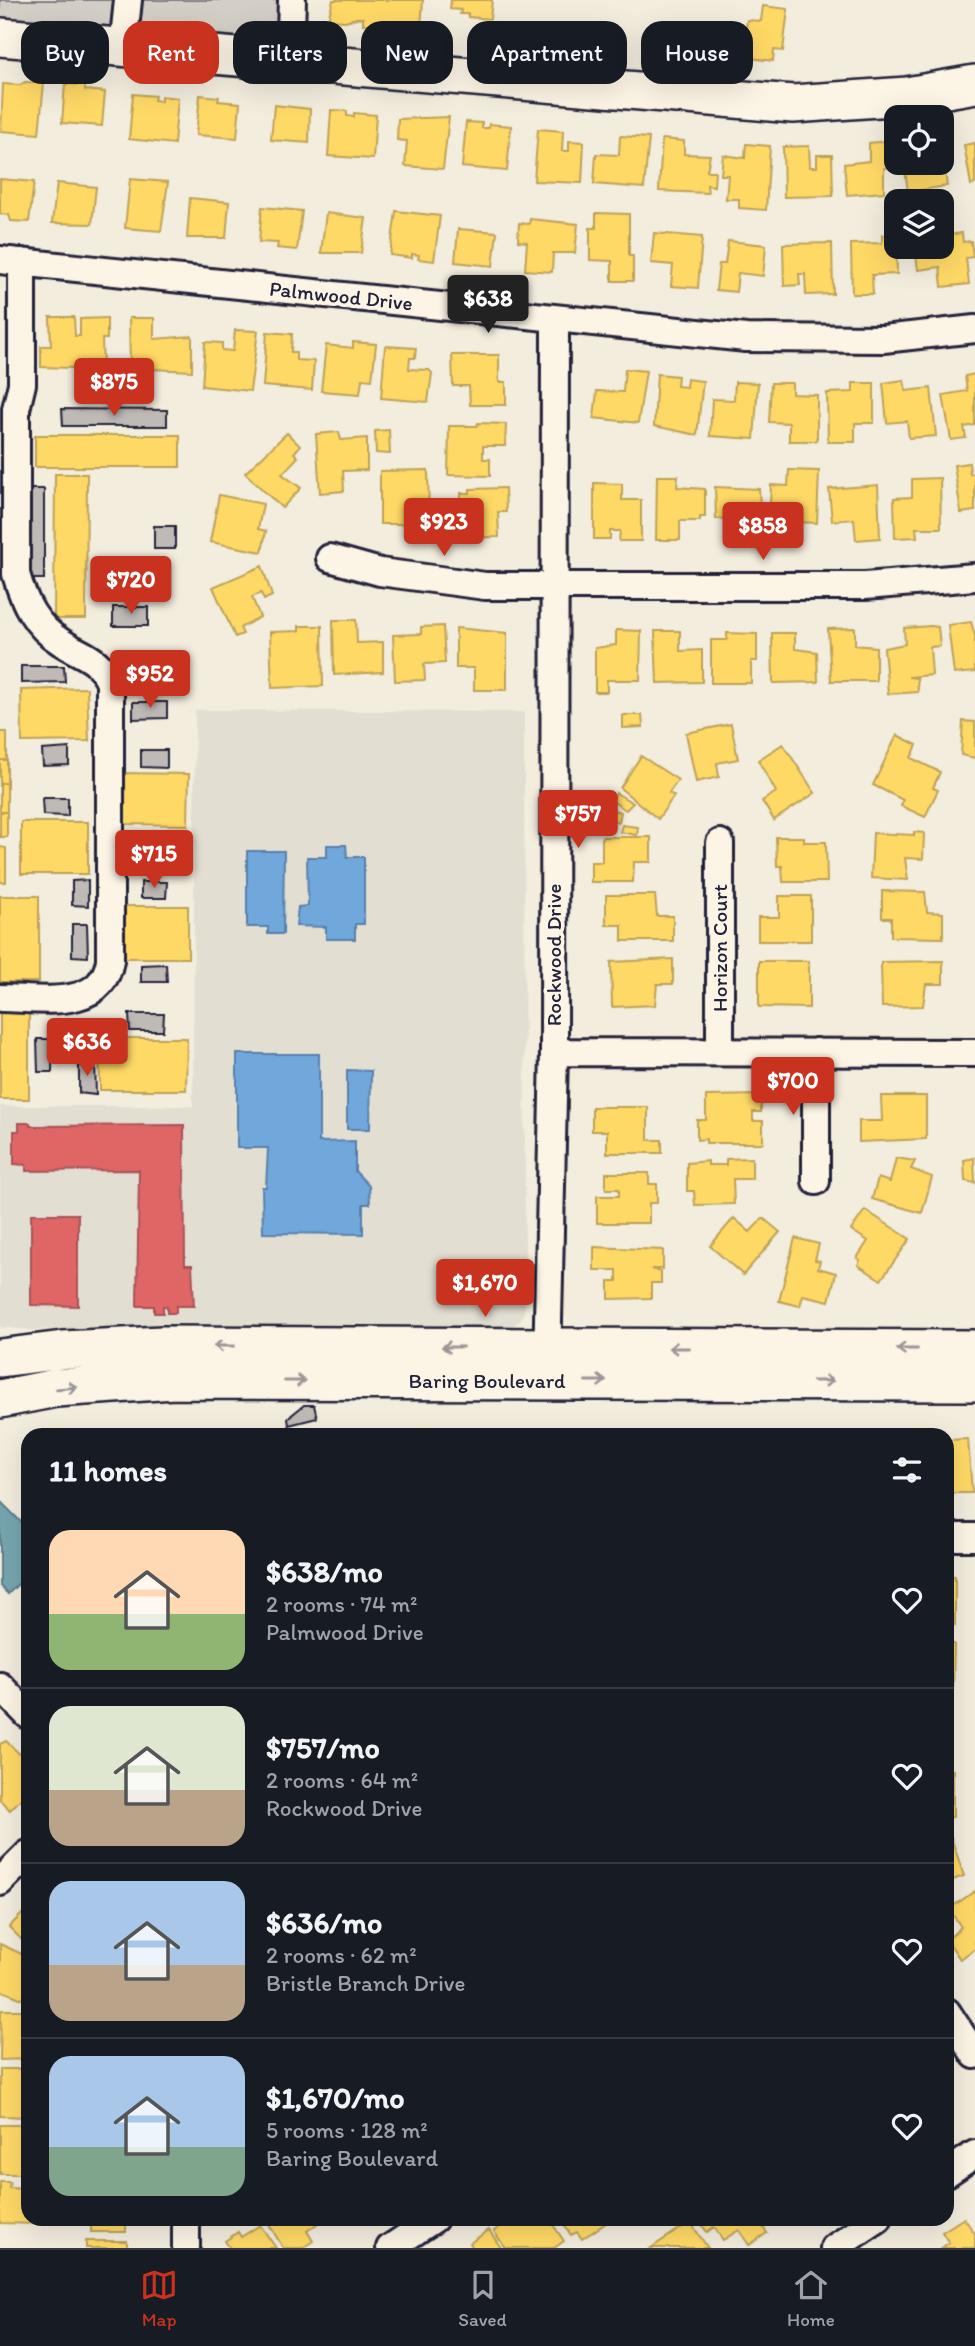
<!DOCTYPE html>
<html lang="en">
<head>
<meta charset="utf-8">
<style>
	body { margin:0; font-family:Itim,sans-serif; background:#242831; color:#f1f3f6; height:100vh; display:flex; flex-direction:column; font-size:26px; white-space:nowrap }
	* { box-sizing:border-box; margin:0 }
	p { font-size:23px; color:#9ea1a6 }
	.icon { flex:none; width:38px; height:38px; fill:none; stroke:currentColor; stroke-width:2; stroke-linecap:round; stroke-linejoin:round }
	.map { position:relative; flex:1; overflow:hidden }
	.details { position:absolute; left:21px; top:1428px; width:933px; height:798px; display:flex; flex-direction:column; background:#171b24; border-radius:21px; box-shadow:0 7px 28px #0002 }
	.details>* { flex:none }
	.banner { position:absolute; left:21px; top:21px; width:934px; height:63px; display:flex; gap:14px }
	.controls { position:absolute; left:884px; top:105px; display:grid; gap:14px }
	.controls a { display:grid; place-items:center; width:70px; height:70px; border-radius:14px; background:#171b24; box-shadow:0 7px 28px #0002; font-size:35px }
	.price { position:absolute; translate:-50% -60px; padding:0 16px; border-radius:7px; background:#c8321e; color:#fff; font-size:23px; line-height:46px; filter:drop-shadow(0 2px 4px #0008) }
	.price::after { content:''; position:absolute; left:50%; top:42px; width:21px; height:16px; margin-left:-10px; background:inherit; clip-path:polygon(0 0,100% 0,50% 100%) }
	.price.active { background:#222; color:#fff }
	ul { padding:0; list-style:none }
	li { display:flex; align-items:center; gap:21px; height:175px; padding:0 28px }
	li+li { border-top:2px solid #363941 }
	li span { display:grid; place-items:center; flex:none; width:196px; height:140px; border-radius:21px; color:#555 }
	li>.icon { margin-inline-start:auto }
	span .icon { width:84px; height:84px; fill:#fffc; stroke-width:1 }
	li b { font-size:30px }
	h2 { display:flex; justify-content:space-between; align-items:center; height:84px; padding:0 28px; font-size:30px }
	.chip { padding:0 24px; border-radius:21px; background:#171b24; box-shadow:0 7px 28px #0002; font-size:24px; line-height:63px }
	.chip.active { background:#c8321e; color:#fff }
	.tabs { display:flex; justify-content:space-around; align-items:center; height:98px; border-top:2px solid #363941; background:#171b24; font-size:19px; color:#9ea1a6 }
	.tabs a { display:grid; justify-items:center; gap:4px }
	.tabs .active { color:#c8321e }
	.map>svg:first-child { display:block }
	.built { fill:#e3ded2 }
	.green { fill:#d4cfc6; stroke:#7b7880; stroke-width:2 }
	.water { fill:#aca7a6; stroke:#75727b; stroke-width:2 }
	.homes { fill:#ffd966; stroke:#bda259; stroke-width:2 }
	.shops { fill:#e06666; stroke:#a75259; stroke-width:2 }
	.schools { fill:#6fa8dc; stroke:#5880ac; stroke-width:2 }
	.public { fill:#76a5af; stroke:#5d7e8c; stroke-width:2 }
	.building { fill:#bfbab6; stroke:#22223b; stroke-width:2 }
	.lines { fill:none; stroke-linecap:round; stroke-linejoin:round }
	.street-casing { stroke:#22223b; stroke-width:32 }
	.secondary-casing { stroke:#22223b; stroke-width:42 }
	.street { stroke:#fcf5e5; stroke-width:26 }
	.secondary { stroke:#fcf5e5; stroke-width:37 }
	.oneway { stroke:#9a9698 }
	.labels { text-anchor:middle; stroke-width:7; stroke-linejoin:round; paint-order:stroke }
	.street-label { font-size:21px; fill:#22223b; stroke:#fcf5e5 }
</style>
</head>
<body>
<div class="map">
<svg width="975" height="2248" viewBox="0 0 975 2248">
	<rect width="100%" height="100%" fill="#f3edde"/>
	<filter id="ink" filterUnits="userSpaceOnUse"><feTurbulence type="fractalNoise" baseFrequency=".0143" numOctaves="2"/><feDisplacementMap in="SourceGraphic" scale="14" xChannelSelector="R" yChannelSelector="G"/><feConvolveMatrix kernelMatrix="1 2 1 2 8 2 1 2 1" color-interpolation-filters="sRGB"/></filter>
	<g filter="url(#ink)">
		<path class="built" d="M195,710L524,712L525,1308L521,1320L510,1328L193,1324L32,1330L0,1327V1106H193Z"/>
		<path class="green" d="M0,0H292L290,41L0,17Z"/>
		<path class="water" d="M137,561H142L147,569H158L160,573L153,596H143L128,572L130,566Z"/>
		<path class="homes" d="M333,0H423L421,26L363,24V18H357L345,21L328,20Z
			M451,0H492L490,19L468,17V14H460L461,10L450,9Z
			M763,6L788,9L783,51L774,50L773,61L742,57L747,20L761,21Z
			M25,82L44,83L39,134L1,131L3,84L20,85Z
			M65,84L85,85V90L105,92L102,126L62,123Z
			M133,94L155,96L154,100L161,101V96L178,98L174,144L129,139Z
			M200,95L219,97L218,101L240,103L237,138L196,135Z
			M274,105L310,109L309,143L271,140Z
			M331,110L347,111V116L354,117V113L376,115L373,159L328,156Z
			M449,117L443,169L405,166L407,141L397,140L398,119Z
			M466,122L482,123V128H489V124L511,126L507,171L462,167Z
			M538,129L563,131L562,151H569V141L584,142L582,183L534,181Z
			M620,136L649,138L644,188L594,184L596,154L619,155Z
			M662,139L684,141V154L710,155L707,171H715L714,186L707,185L708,193L659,191Z
			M889,141L890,167L884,168V192L847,195L844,164L869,161V143Z
			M975,143V184L971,185L964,145Z
			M746,144L770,146L766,210L739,208V199H726L728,175H721L723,155L745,158Z
			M809,146L810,167H817V155H832L833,196L784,197L783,147Z
			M949,146L951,163L944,164L947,186L908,192L904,163H942V147Z
			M0,179L34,182L29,222L11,221L9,215L0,214Z
			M130,179L168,182L161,231L125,228Z
			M57,183L96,187L92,224L52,223Z
			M190,198L229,202L226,238H187Z
			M262,207L302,211L297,250L277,248L278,243L259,242Z
			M396,211L440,216L434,261L418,259L419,255L412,254V258L390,255Z
			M326,213L366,218L361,253H321Z
			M596,213L629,214V256H633V281H612V261L590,260V228H596Z
			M530,219L578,224L575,253H553L552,272L525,270L527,242L518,241L519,223L529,224Z
			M458,229L497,232L493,266L455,262Z
			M654,233L702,237L698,288L671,286L673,265L651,263Z
			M962,233L963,242L971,241L973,257L966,258L969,284L942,287L940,267L918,270L915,247H942V236Z
			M882,235H896L897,274L872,275L873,294H852L851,244L882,243Z
			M728,241L766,245L763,276L738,273L736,292L716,290L719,264H725Z
			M832,243L833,294L806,295L805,274H799L800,285L784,286L783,244Z
			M50,317H74L75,336H80V319L107,318V339H102L103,369L41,367V346H51Z
			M129,318H154V339L192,336V371L130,368Z
			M235,330L258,331L250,391L202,386L205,342L222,343V350L233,351Z
			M267,332L292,334L291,352H296V360L314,361L312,390L263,386Z
			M353,342L376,344L372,380L362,379L360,394L321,391L326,345L353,348Z
			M385,346L416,348L415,358H410L409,369L429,370L432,373L428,402L381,398Z
			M452,355H499V382H506V405H470L469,386H453Z
			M625,369L646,371L638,423L594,418L597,391L623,392Z
			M657,374L678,376L677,386L686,387L687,379L703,381L697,435L654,426Z
			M975,374V425L964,427L966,438L951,440L943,395L967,391L965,376Z
			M904,380L906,391L931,388L936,436L909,438L907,421L887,423L883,383Z
			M735,382L758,383L754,439L710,436L712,399L734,400Z
			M771,383H792V394L817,395V441H789V423L769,422Z
			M853,383H874V423H855V442H828L827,393L853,392Z
			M478,423L506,424L505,446H483V459H490V476L448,475L449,426H477Z
			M389,430L390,454L376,453L375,431Z
			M339,432L341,440L367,438V470L343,471L344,491L320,493L316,434Z
			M287,433L300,446L294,453L298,457L282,474L301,488L282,508L245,473Z
			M35,435H180V467H35Z
			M969,463L970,474L975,473V511L961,513L954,465Z
			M428,470L429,516L404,517V524H380V471Z
			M789,470L819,471L817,523L796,522L795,541L773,540L774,504H770L771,485L788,486Z
			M55,474H87L86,619H54Z
			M657,476H678L677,487L705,489V517H700V521H680V540H656Z
			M940,478L941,528H916L917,537L895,538L894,498L912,497V479Z
			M594,483L622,484V500H641V541H619L620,531H610V539H594Z
			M878,485L880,538L856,540L854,519L832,521L829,489Z
			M715,487L759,489L762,541H740V518L716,519Z
			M505,488L506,512H498L499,537L453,538L452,508H461V493H470V489Z
			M219,495L263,504L258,529L266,531L262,552L210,542Z
			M262,566L272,596L264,600L261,593L252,597L260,617L240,628L243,634L235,637L213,587Z
			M333,620H356L357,643L383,642V672L334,675Z
			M971,622L975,636V672L954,674L948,625Z
			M299,626H322L323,686L272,688L270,632L299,631Z
			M443,626L445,663L424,664L425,680L395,681L393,635L421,634V627Z
			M931,626L938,627L940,646L930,647L932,675L908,677L917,678L918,692L888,694L884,648L905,644L904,628Z
			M456,628L507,633V690H474V668H456Z
			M855,628V645L876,647V681H831L828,629Z
			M616,630L641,631L640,680H607V692H595V648L616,645Z
			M655,631H680V651L702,650V682L657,683Z
			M727,633L757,634V661H751V683H711V640H727Z
			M772,633H795V649L817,652L818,682L773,683Z
			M129,660H181V693H129Z
			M87,688L89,741L22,742L21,690Z
			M623,715H642L643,727L623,728Z
			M963,721L975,722V758L961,755Z
			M731,724L738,759L717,763L719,777L696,782L686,733Z
			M0,732H7V760H0Z
			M897,735L917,745L911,758L940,772L933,788L938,790L925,817L901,806L903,800L873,785Z
			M783,744L815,793L774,820L762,801L776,792L758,760Z
			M641,756L678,780L669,793L674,796L658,819L620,788Z
			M0,760H7V783H0Z
			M122,773L189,774L188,825L121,824Z
			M0,783H7V812H0Z
			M616,793L633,803L626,810L612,801Z
			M609,809L621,812L619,822L607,819Z
			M0,812H7V837H0Z
			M21,822H88V874H21Z
			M622,825L638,827L637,835L620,832Z
			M914,832L924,833L923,859L905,858L908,880L871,878L873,833L914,835Z
			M602,837H651V862H634L633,882H591V862H602Z
			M776,837H804V842H826L827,882H783L782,866H777Z
			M0,847L6,848V882H0Z
			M882,891L925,892L927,912L943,913V938L891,937V918H882Z
			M606,895H655L657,916H673V941H622V925H606Z
			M0,896H39V982H0Z
			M779,896H811V941H758V917H779Z
			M121,906H188V958H121Z
			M673,959V984H657L655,1005L612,1007L611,962Z
			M759,961H809V1008L759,1007Z
			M943,961V984H926L923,1006L882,1007L881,962Z
			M0,1012H29V1099H0Z
			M99,1038H187L186,1090H100Z
			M761,1095V1112H753V1121H763V1143H706V1139L697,1140V1120H706V1096Z
			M881,1096H926V1139L859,1142V1121H882Z
			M592,1107H648V1140H662V1153H607V1131H592Z
			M752,1158V1179H733L734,1204L695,1205L694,1191H687V1163L708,1161V1165H726V1159Z
			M896,1158L915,1161L911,1169L932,1177L922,1213L872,1199L878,1178L890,1182Z
			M974,1158L975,1183L965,1181L964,1160Z
			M606,1173H649V1184H657V1203H649V1223H597V1196H619V1189H606Z
			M865,1210L910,1239L881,1280L858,1265L860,1260L857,1258L868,1241L851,1230Z
			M734,1218L750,1232L763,1218L780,1232L743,1275L710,1246Z
			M795,1238L819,1244L815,1260L820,1261L818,1268L836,1273L829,1301L803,1295L800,1306L779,1301Z
			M594,1247L663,1250V1269H651L661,1272V1283H651V1298L609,1299V1281H617V1270H594Z
			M447,1429V1435H420V1430Z
			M968,1439L972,1493H947V1440Z
			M947,1576H955V1625H947Z
			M947,1644H954L953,1690H947Z
			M947,1700H950V1747L947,1746Z
			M6,1741L28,1762V1777L22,1784L28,1792L10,1810L0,1800V1744Z
			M947,1770H953V1817H947Z
			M950,1834L964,1876L947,1882V1835Z
			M975,1891V1949L960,1959L947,1940L961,1927L949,1909Z
			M25,1911L28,1914V1946L9,1927Z
			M0,1944L24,1955L22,1959L28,1962V1993L25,2000L0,1990Z
			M1,2010H28V2059L0,2060Z
			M0,2069H28V2117L0,2116Z
			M0,2125H28V2174H0Z
			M0,2182H10L9,2188L28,2189V2219H39V2224L0,2223Z
			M964,2218L975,2234V2248H941L949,2243L942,2232Z
			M91,2219H126V2232H91Z
			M266,2219H324L307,2231L313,2241L303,2248H283Z
			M511,2219H524L527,2224L535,2219H549L564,2241L554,2248H505L494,2231Z
			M560,2219H612L582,2239L577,2232L571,2235Z
			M698,2219H758L767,2233L749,2245L739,2230L723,2240L714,2227L707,2232Z
			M690,2222L708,2248H651Z
			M260,2225L276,2248H230L225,2241L238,2232L241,2237Z
			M489,2230L501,2248H473L470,2243Z
			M86,2241H127V2248H86Z"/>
		<path class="shops" d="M19,1123H30V1126L184,1125L185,1265H192L194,1306H176V1313H167V1306H163V1313H154V1306H137L139,1170L26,1171V1165L14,1164V1131H19Z
			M31,1214H78V1306L31,1305Z"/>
		<path class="schools" d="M327,845H346L347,857H364V924H355V939H326V927L296,926L298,907L308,906L307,857H327Z
			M247,851H284L283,934H268V927H247Z
			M237,1054H319V1142L355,1141V1171L369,1186L370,1204H363V1234L263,1233L262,1187H266L268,1148H237Z
			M347,1070L371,1071L370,1129H347Z"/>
		<path class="public" d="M0,1501L28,1529V1574L8,1594L0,1586Z"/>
		<path class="building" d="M62,409L167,410V426H63Z
			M28,489H44V579H29Z
			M154,526H175V549H154Z
			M113,607H148V626H113Z
			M21,666H64L65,682L21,683Z
			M133,702H167V718L133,719Z
			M69,748V765L43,766L42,750Z
			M141,750H167V768L141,767Z
			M42,798H68V816L43,815Z
			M141,833H166L167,850H141Z
			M88,880V906L72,905V881Z
			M141,882H167L166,898H141Z
			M72,924H87L88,957L72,956Z
			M166,964L167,982H141V965Z
			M129,1014H164L163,1031H130Z
			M37,1039H53L52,1072H38Z
			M95,1062L96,1095L79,1093V1063Z
			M304,1405H314L317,1418L289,1425L288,1418Z"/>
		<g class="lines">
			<defs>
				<path id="street" d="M123,48L128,0
					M290,62L292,0
					M0,260L746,338L883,339L975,329
					M330,558L380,572L485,586H865L975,577
					M0,998C39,998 102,1012 110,960V683C99,657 82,656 61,642C35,626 24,602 16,574V409L22,384V262
					M554,1052L975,1053
					M720,1052V843
					M816,1181V1052
					M547,1365L554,1052L555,319
					M947,1537H975
					M0,1686L28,1715
					M0,1882L28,1854
					M947,2012L975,2055
					M947,2173L975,2154
					M186,2248V2219
					M390,2248L434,2219
					M834,2248L878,2219"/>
				<path id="secondary" d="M0,37L793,104L907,96L975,84
					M0,1358L63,1350L162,1345L975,1349
					M0,1399L56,1388L174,1380L975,1382"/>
			</defs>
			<use href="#street" class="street-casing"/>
			<use href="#secondary" class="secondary-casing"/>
			<use href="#street" class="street"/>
			<use href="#secondary" class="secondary"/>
		</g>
		<defs><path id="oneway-shaft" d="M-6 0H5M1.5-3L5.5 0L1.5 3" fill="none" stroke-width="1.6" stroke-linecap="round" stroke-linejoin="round" transform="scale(1.75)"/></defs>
		<g class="oneway">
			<use href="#oneway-shaft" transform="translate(224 1346) rotate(-180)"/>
			<use href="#oneway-shaft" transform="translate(452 1347) rotate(-180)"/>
			<use href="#oneway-shaft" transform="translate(679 1348) rotate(-180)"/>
			<use href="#oneway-shaft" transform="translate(907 1349) rotate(-180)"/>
			<use href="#oneway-shaft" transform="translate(295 1381)"/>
			<use href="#oneway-shaft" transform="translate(596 1381)"/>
			<use href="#oneway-shaft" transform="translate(823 1381)"/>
			<use href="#oneway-shaft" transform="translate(67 1388) rotate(-5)"/>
		</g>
	</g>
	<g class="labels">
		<g class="street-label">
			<text transform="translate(341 296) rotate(6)" y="7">Palmwood Drive</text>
			<text transform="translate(720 948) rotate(-90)" y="7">Horizon Court</text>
			<text transform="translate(554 955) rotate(-90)" y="7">Rockwood Drive</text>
			<text x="487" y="1388">Baring Boulevard</text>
		</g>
	</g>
</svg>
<div class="controls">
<a><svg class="icon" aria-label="locate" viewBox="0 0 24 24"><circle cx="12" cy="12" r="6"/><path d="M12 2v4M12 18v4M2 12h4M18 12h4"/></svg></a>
<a><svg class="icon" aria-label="layers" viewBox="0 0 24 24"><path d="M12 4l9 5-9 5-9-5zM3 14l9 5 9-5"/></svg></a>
</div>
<b class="price active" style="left:488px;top:335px">$638</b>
<b class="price" style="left:114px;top:418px">$875</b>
<b class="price" style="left:444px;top:558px">$923</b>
<b class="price" style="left:763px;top:562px">$858</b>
<b class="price" style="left:131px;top:616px">$720</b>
<b class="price" style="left:150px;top:710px">$952</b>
<b class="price" style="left:578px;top:850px">$757</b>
<b class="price" style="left:154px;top:890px">$715</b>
<b class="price" style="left:87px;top:1078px">$636</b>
<b class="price" style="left:793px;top:1117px">$700</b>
<b class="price" style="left:485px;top:1319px">$1,670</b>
<div class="banner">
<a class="chip">Buy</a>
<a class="chip active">Rent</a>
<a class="chip">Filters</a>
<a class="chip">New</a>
<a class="chip">Apartment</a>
<a class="chip">House</a>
</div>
<section class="details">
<h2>11 homes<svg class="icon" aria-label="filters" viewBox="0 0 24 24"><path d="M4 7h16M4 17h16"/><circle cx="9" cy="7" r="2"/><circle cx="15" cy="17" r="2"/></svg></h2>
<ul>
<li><span style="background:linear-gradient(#ffd9b3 60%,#8fb573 0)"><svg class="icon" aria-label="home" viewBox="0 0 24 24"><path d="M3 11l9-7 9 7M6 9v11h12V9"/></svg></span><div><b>$638/mo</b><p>2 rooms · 74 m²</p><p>Palmwood Drive</p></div><svg class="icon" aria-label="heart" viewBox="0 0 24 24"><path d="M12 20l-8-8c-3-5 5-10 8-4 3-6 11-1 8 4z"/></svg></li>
<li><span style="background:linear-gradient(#dfe7d0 60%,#b9a48a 0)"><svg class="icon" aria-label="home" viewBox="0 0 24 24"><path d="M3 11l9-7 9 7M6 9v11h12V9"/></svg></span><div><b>$757/mo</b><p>2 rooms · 64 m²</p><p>Rockwood Drive</p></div><svg class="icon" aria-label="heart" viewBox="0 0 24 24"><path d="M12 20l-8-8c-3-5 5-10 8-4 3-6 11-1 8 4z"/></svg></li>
<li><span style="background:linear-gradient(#a9c7e8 60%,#b9a48a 0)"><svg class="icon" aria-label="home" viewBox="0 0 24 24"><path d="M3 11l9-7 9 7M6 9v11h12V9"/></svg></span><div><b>$636/mo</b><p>2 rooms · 62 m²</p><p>Bristle Branch Drive</p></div><svg class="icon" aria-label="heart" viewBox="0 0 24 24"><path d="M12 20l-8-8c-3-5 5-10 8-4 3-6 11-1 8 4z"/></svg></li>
<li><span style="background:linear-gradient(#a9c7e8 65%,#7fa58c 0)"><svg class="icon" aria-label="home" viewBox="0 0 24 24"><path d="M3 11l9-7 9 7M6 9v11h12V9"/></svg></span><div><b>$1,670/mo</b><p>5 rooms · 128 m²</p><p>Baring Boulevard</p></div><svg class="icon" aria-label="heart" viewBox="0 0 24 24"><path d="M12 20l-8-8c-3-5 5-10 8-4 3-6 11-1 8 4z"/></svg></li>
</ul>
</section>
</div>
<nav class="tabs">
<a class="active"><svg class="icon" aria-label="map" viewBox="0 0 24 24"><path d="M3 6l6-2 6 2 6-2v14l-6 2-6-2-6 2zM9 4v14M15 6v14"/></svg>Map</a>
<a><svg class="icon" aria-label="saved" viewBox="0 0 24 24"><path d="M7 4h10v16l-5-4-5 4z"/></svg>Saved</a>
<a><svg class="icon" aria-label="home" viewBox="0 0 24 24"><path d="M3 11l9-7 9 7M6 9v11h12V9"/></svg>Home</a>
</nav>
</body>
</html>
